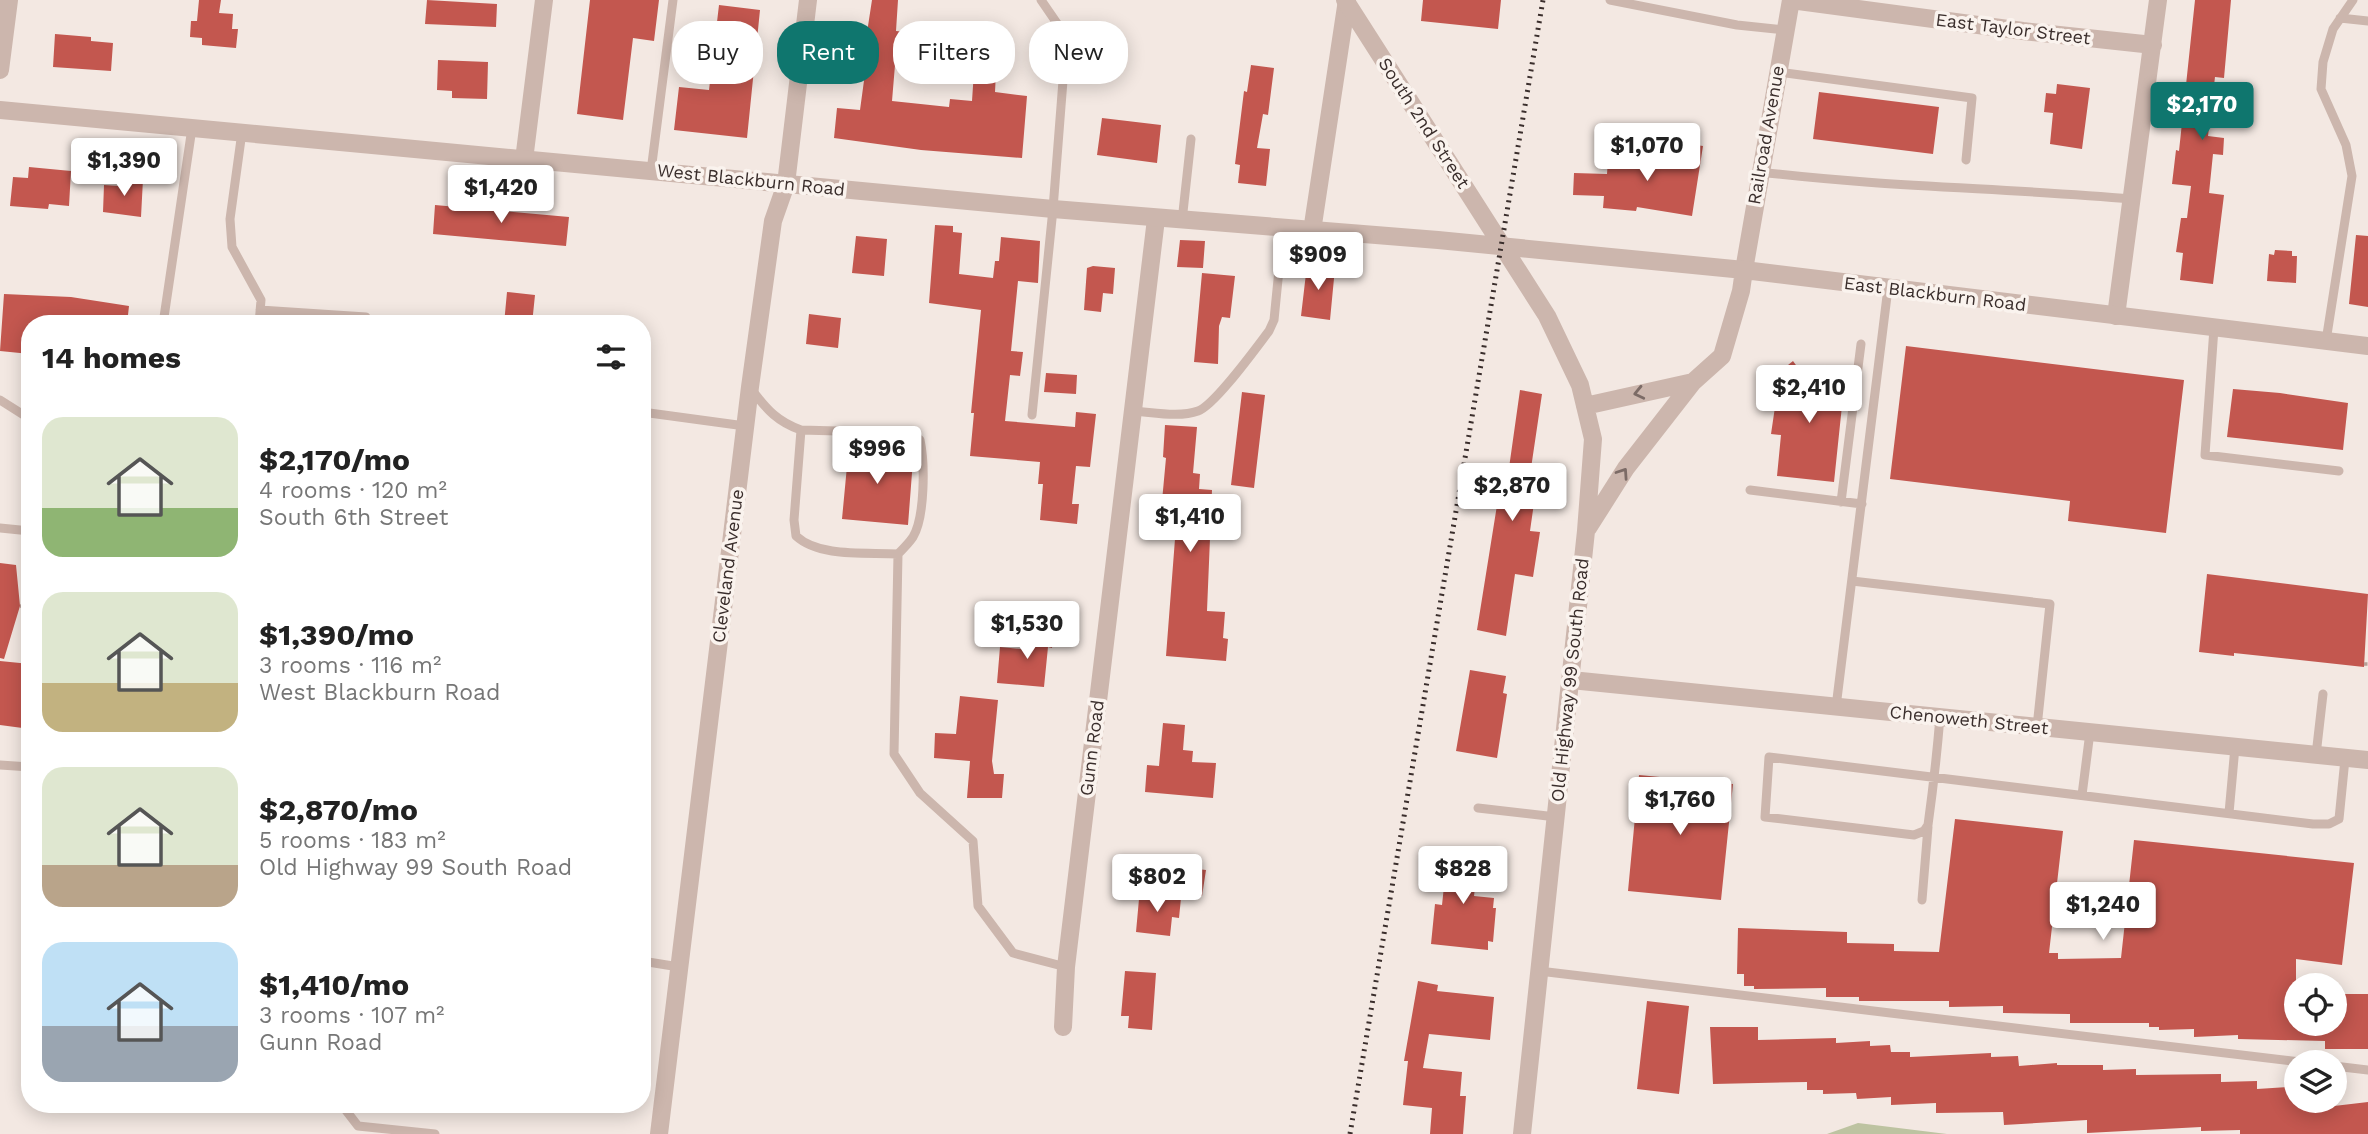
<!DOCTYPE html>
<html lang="en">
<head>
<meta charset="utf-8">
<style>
	body { margin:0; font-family:"Work Sans",sans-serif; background:#f6f6f6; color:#222; height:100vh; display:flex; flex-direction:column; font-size:26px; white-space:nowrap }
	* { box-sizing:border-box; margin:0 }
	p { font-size:23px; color:#767676 }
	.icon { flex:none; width:38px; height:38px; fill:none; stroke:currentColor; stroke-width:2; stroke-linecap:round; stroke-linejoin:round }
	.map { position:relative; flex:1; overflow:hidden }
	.drawer { position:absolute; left:21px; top:315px; width:630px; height:798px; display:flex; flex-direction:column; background:#fff; border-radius:28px; box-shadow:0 4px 18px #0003 }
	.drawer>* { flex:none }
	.top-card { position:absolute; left:672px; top:21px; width:665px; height:63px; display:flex; gap:14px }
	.fabs { position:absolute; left:2284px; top:973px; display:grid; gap:14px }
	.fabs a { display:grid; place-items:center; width:63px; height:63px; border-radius:50%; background:#fff; box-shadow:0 4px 18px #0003; font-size:35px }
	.price { position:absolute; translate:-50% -60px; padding:0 16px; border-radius:7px; background:#fff; color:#222; font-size:23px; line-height:46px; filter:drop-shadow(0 2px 4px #0008) }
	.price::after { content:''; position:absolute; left:50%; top:42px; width:21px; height:16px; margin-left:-10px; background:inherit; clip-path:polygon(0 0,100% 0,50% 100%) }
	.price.on { background:#0f766e; color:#fff }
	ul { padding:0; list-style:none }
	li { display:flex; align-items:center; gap:21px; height:175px; padding:0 21px }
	li span { display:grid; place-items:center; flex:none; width:196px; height:140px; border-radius:21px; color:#555 }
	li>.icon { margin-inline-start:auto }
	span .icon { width:84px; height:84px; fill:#fffc; stroke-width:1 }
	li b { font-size:30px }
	h2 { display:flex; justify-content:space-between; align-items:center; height:84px; padding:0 21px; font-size:30px }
	.pill { padding:0 24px; border-radius:28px; background:#fff; box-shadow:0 4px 18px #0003; font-size:24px; line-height:63px }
	.pill.on { background:#0f766e; color:#fff }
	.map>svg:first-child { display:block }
	.green { fill:#bdc3a1 }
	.building { fill:#c3574f }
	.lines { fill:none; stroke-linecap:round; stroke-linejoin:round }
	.path { stroke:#b89f97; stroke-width:3.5; stroke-dasharray:3.5 3.5; stroke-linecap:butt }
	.service { stroke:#ccb6ad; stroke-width:9 }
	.minor { stroke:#ccb6ad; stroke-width:18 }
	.tertiary { stroke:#ccb6ad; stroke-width:18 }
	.rail { stroke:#3a2e2c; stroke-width:5; stroke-dasharray:2 5; stroke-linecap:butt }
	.oneway { stroke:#7c6b66 }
	.labels { text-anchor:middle; stroke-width:7; stroke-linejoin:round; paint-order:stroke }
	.street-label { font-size:18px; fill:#3a2e2c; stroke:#faf3ee }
</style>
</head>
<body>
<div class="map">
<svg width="2368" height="1134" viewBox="0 0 2368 1134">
	<rect width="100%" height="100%" fill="#f3e8e2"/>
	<path class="green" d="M1858,1123L1947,1134H1827Z"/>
	<path class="building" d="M199,0H221L219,13L233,14L232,29H238L236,48L202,45V38L190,37L191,21H197Z
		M427,0L497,4L496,27L425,24Z
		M590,0H659L654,41L633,38L623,120L577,114Z
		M872,0H898L896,31L934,35L932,56L896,53L892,101L949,107L950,99L972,101L974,71L996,72L995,92L1027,96L1022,158L921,150L834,138L837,108L860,110L866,66L862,65Z
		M1423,0H1501L1498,29L1421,21Z
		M2195,0H2231L2224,78L2215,77L2208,136L2224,138L2223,155L2213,154L2209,193L2224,195L2213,284L2180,280L2183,253L2176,252L2181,218H2187L2191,186L2172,184L2176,150L2179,151Z
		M719,5L760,10L747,138L674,130L679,87L709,90Z
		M55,34L91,37V41L113,43L111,71L53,67Z
		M438,60L488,62L487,99L452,98V91L437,90Z
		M1251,65L1274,68L1268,115L1263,114L1257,148L1270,149L1266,186L1238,183L1240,165L1235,164L1244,91L1247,92Z
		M2057,84L2090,88L2082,149L2050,144L2053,113L2044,112L2046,93L2056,94Z
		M1819,92L1939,107L1933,154L1813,139Z
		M1102,118L1161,125L1157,163L1097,155Z
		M1675,142L1703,146L1692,216L1637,207L1636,211L1603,208L1604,196L1573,195L1574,173L1607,174L1608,159L1671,165Z
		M29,167L71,171L69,206L49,204L48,209L10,206L13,177L28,178Z
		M119,178L143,179L141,217L103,212L104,185L119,186Z
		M435,205L569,217L566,246L433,234Z
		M935,225L953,226V232L962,233L959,274L993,278L995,261H999L1001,237L1040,241L1038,283L1018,281L1011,351L1023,352L1020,376L1010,375L1005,421L1075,427L1076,412L1096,414L1090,467L1076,466L1072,504H1079L1077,524L1040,520L1043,484H1038L1040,462L970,456L974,413H971L981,310L929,303Z
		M2356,235L2368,236V307L2349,304Z
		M856,236L887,239L884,276L852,273Z
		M1180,240L1205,241L1203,268L1177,267Z
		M2275,250L2292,251V256H2297L2296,283L2267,281L2269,254L2274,255Z
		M1307,265L1335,268L1330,320L1301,316Z
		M1093,266L1115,268L1113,294L1103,293L1101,312L1084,310L1087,268Z
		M1202,273L1235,276L1230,318L1222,317L1219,326L1218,364L1194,362Z
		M507,292L535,295L532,324H504Z
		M4,294L71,297L129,306L127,324H30V354L0,351Z
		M809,314L841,318L838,348L806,344Z
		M1906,346L2184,380L2166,533L2068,521L2070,501L1890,479Z
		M1793,361L1801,372L1845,377L1834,482L1777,476L1781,435L1771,434L1775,407L1785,408L1787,383L1778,373Z
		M1046,373L1077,375L1076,394L1044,392Z
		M2233,389L2280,393L2348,403L2343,450L2227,437Z
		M1520,390L1542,394L1526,502L1534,503L1530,531L1540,532L1533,577L1515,574L1506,636L1477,630L1502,474L1508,475Z
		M1242,392L1265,395L1254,488L1231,485Z
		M1165,425L1197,427L1193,473L1200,474L1199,489L1212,490L1207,611L1225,612L1223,638L1228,639L1226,661L1166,656L1177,513L1161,512L1166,458L1163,457Z
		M849,445L900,450V459L913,460L908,525L842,519Z
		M0,563L16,565L20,606L4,659L0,658Z
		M2207,574L2368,594L2364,667L2234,653V656L2199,652Z
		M1034,626L1054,628L1052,648L1048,647L1044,687L997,683L1000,647L1031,650Z
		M0,661L30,664V729L0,725Z
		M1470,670L1506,676L1503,693L1507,694L1497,758L1456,751Z
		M960,696L998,700L992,761L994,774H1004L1002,798H967L970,761L934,758L935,733L956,734Z
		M1163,723L1185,725L1183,750L1193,751L1192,762L1216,763L1213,798L1145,792L1147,765L1159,766Z
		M1639,775L1733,784L1721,900L1628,891Z
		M1955,819L2063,831L2049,953H2058V959L2121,958L2134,840L2354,863L2342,965L2296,959V1024H2334V994H2368V1049H2325V1041L2238,1039V1035L2194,1037V1029L2159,1030V1027H2149V1023H2070V1014L2003,1013V1006L1949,1007V1001H1859V997H1826V988L1754,989V986H1744V974H1737L1738,928L1847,932V943L1894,944V951L1939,952Z
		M1448,849L1479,852L1474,896L1494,898L1493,908H1496L1493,942L1488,941V950L1431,944L1435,904L1442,905Z
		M1169,866L1206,870L1202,896L1166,892Z
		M1148,894L1181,898L1179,918L1172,917L1170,936L1136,932L1139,899L1148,900Z
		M1125,971L1156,973L1152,1030L1128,1028L1129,1016H1121Z
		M1418,981L1438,985L1437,991L1494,997L1490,1040L1429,1034L1423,1068L1462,1072L1460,1096H1466L1463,1134H1430L1432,1108L1403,1105L1408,1061H1404Z
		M1647,1001L1689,1006L1679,1094L1637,1089Z
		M1710,1027H1758V1040L1836,1038V1043L1870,1041V1046L1890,1045L1891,1052H1910V1057L1991,1053V1057L2018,1056L2019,1066L2057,1063V1065H2103V1070L2136,1069V1075L2221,1074V1082L2257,1081V1089L2290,1087L2291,1101H2334V1106L2368,1102V1134H2240V1130L2201,1131V1127L2087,1133V1120L2004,1125L2003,1112L1936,1113V1103L1891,1105V1097L1857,1099L1856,1093L1823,1094V1090H1807V1082L1713,1084Z"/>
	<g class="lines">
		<path class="path" d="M20,606L30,607
			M2364,664H2368"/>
		<path class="service" d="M1610,0L1737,25L1785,30
			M2340,18L2368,21
			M1778,72L1972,98L1966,160
			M242,132L230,219L232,247L261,300L259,324
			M651,171L673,0
			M1760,172C1884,187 2008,188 2132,199
			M1182,221L1191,139
			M260,310L366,317L371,324
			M163,324L192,128
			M2214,328L2205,455L2339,471
			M2326,341L2352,176L2346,145L2321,89L2323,62L2333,29L2353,0
			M752,390C767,410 778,422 801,430L794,520L796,536C820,558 867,552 898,554L894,754L920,793L973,841L978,906L1013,953L1066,967
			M0,400L30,419
			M1133,411C1152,412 1179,418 1198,411C1215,405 1256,348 1269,331L1274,320L1283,229
			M642,412L745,426
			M1032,415L1053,209L1066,42L1063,32L1041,0
			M801,430L910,433L920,440C925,463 925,517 913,537C909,543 903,549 898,554
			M1750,490L1862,504
			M1841,502L1861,344
			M0,528L30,531
			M1852,581L2050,604L2037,727
			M1836,707L1888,288
			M1940,717C1937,753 1933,789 1928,825L1924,831L1914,835L1765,817L1769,757L2313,824H2329L2339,819L2345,759
			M2316,755L2323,694
			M0,765L30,767
			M2082,795L2090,732
			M1478,808L1556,817
			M2229,813L2235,747
			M1922,900L1928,827
			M642,961L679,967
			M1539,971L2300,1062
			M2334,1066L2368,1070
			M341,1104L358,1126L435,1134"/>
		<path class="minor" d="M1791,0L2023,31L2153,45
			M0,70L9,0
			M524,160L544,0
			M1312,231L1347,0
			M1744,270L1791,0
			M2116,316L2158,0
			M1571,680L2368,760
			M1063,1027L1066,967L1156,219
			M659,1134L750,387L773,221L786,184L808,0"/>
		<path class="tertiary" d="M1345,0L1547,316L1580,385L1593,439L1586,531L1522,1134
			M0,110L1053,209L1438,240L1744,270L2368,346
			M1585,406L1693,382
			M1588,528L1626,468L1693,382L1722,356L1741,291L1744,270"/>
		<path class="rail" d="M1350,1134L1543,0"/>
	</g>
	<defs><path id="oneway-chevron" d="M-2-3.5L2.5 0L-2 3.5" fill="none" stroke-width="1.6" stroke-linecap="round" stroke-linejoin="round" transform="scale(1.75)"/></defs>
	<g class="oneway">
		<use href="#oneway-chevron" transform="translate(1639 393) rotate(167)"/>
		<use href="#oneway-chevron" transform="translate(1623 473) rotate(-56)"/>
	</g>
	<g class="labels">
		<g class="street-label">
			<text transform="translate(2013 29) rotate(7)" y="6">East Taylor Street</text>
			<text transform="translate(1424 123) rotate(57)" y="6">South 2nd Street</text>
			<text transform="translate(1766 135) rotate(-80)" y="6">Railroad Avenue</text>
			<text transform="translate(751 180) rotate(6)" y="6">West Blackburn Road</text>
			<text transform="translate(1935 294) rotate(7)" y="6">East Blackburn Road</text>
			<text transform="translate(728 566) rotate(-83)" y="6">Cleveland Avenue</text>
			<text transform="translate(1570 680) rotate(-84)" y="6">Old Highway 99 South Road</text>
			<text transform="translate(1969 720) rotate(6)" y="6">Chenoweth Street</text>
			<text transform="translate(1092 748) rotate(-83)" y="6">Gunn Road</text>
		</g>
	</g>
</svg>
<div class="fabs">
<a><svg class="icon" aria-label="locate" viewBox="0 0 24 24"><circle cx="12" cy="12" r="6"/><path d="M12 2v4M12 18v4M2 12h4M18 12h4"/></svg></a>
<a><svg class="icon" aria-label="layers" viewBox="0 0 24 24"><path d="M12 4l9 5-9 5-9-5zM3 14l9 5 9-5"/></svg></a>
</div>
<b class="price on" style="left:2202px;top:142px">$2,170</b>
<b class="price" style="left:1647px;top:183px">$1,070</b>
<b class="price" style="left:124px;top:198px">$1,390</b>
<b class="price" style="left:501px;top:225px">$1,420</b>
<b class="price" style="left:1318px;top:292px">$909</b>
<b class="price" style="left:1809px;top:425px">$2,410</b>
<b class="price" style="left:877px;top:486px">$996</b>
<b class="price" style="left:1512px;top:523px">$2,870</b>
<b class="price" style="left:1190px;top:554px">$1,410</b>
<b class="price" style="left:1027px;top:661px">$1,530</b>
<b class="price" style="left:1680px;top:837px">$1,760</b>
<b class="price" style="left:1463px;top:906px">$828</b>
<b class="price" style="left:1157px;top:914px">$802</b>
<b class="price" style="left:2103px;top:942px">$1,240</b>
<div class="top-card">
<a class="pill">Buy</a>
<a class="pill on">Rent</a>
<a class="pill">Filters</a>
<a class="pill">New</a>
</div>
<section class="drawer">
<h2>14 homes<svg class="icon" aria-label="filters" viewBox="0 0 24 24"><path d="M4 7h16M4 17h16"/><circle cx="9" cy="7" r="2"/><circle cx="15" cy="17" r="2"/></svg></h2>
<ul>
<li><span style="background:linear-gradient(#dfe7d0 65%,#8fb573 0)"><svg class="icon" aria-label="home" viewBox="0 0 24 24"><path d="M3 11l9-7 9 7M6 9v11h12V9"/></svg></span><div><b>$2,170/mo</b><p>4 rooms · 120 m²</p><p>South 6th Street</p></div></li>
<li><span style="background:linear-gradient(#dfe7d0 65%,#c2b280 0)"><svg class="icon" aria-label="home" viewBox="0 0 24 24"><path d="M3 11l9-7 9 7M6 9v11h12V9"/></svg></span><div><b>$1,390/mo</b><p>3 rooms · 116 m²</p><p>West Blackburn Road</p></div></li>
<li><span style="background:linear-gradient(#dfe7d0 70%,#b9a48a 0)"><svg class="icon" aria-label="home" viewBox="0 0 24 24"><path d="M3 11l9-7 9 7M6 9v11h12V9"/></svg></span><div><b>$2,870/mo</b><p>5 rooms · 183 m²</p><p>Old Highway 99 South Road</p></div></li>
<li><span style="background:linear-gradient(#bfe0f5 60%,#9aa5b1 0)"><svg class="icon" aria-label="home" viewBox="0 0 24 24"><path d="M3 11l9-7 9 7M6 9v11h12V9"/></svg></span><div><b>$1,410/mo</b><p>3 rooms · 107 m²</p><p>Gunn Road</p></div></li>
</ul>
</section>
</div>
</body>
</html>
